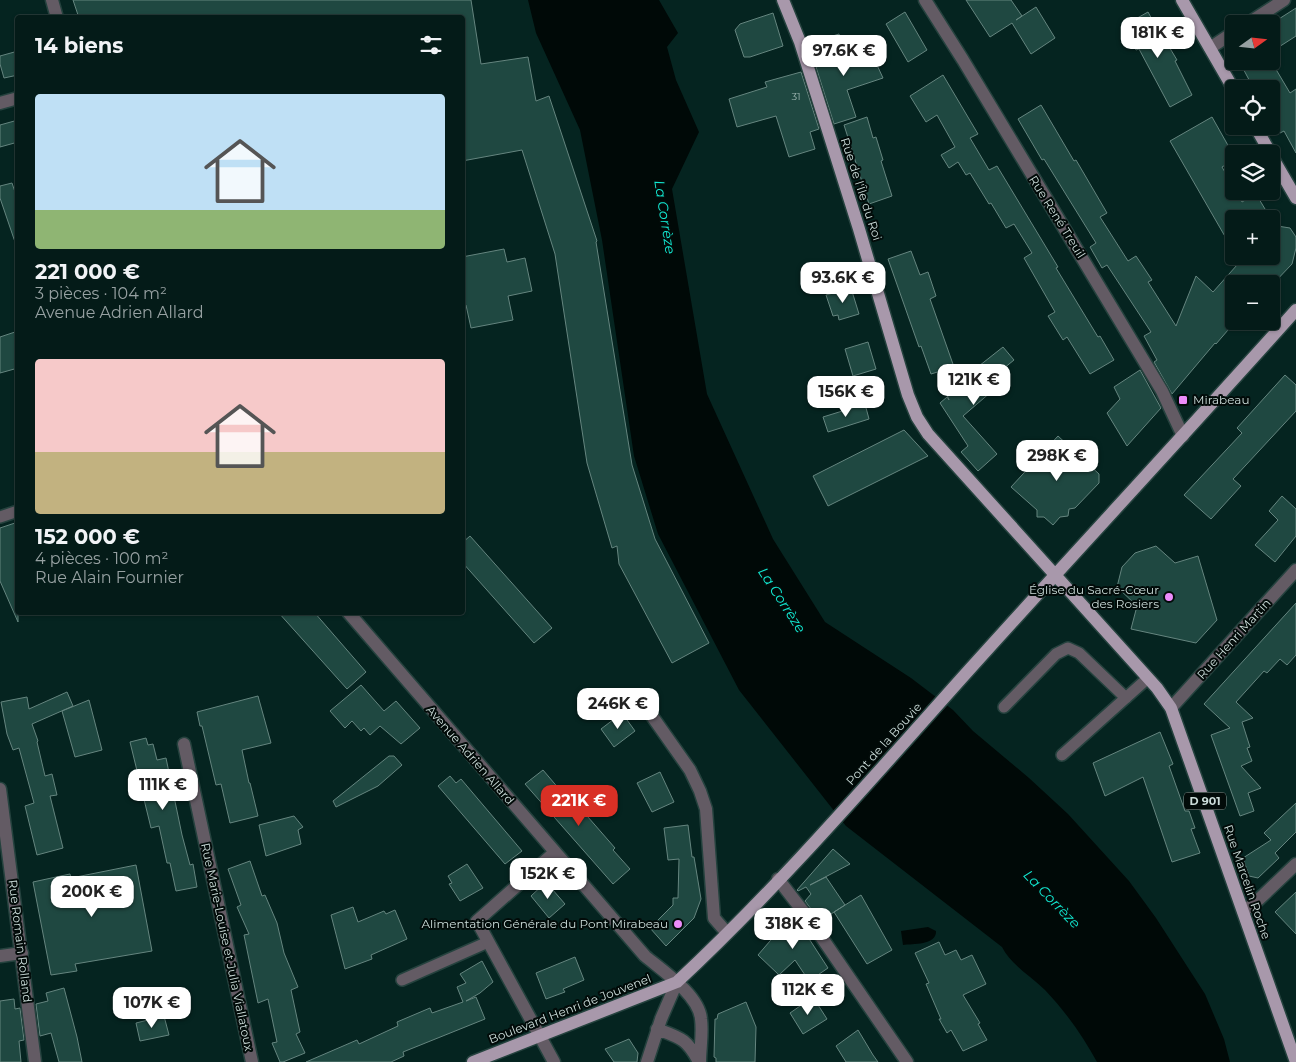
<!DOCTYPE html>
<html lang="fr">
<head>
<meta charset="utf-8">
<style>
	body { margin:0; font-family:Montserrat,sans-serif; background:#0d2421; color:#f1f3f6; height:100vh; display:flex; flex-direction:column; font-size:19px; white-space:nowrap }
	* { box-sizing:border-box; margin:0 }
	p { font-size:16px; color:#97a1a2 }
	.icon { flex:none; width:28px; height:28px; fill:none; stroke:currentColor; stroke-width:2; stroke-linecap:round; stroke-linejoin:round }
	.map { position:relative; flex:1; overflow:hidden }
	.panel { position:absolute; left:15px; top:15px; width:450px; height:600px; display:flex; flex-direction:column; background:#041b18; border-radius:5px; box-shadow:0 1px 4px #0004,0 0 0 1px #253937 }
	.panel>* { flex:none }
	.needle { width:32px; rotate:75deg }
	.tools { position:absolute; left:1225px; top:15px; display:grid; gap:10px }
	.tools a { display:grid; place-items:center; width:55px; height:55px; border-radius:5px; background:#041b18; box-shadow:0 1px 4px #0004,0 0 0 1px #253937; font-size:25px }
	.price { position:absolute; translate:-50% -42px; padding:0 11px; border-radius:10px; background:#fff; color:#222; font-size:16px; line-height:32px; filter:drop-shadow(0 1px 2px #0008) }
	.price::after { content:''; position:absolute; left:50%; top:30px; width:15px; height:11px; margin-left:-8px; background:inherit; clip-path:polygon(0 0,100% 0,50% 100%) }
	.price.selected { background:#d93025; color:#fff }
	ul { padding:0; list-style:none }
	li { display:grid; align-content:center; gap:10px; height:265px; padding:0 20px }
	li span { display:grid; place-items:center; height:155px; border-radius:5px; color:#555 }
	li>.icon { margin-inline-start:auto }
	span .icon { width:90px; height:90px; fill:#fffc; stroke-width:1 }
	li b { font-size:21px }
	h2 { display:flex; justify-content:space-between; align-items:center; height:60px; padding:0 20px; font-size:21px }
	.map>svg:first-child { display:block }
	.water { fill:#000907 }
	.building { fill:#1f4841; stroke:#65857f }
	.lines { fill:none; stroke-linecap:round; stroke-linejoin:round }
	.lane-casing { stroke:#25423e; stroke-width:14 }
	.street-casing { stroke:#25423e; stroke-width:15 }
	.primary-casing { stroke:#25423e; stroke-width:15 }
	.lane { stroke:#635b64; stroke-width:11 }
	.street { stroke:#635b64; stroke-width:12 }
	.primary { stroke:#a898ab; stroke-width:12 }
	.poi-dot { fill:#ec8cfa; stroke:#020b09; stroke-width:2 }
	.labels { text-anchor:middle; stroke-width:4; stroke-linejoin:round; paint-order:stroke }
	.number-label { font-size:10px; fill:#a1b8b4 }
	.shield { fill:#020b09; stroke:#8f9e9b; stroke-width:1 }
	.shield-label { font-size:11px; font-weight:bold; fill:#ccddda }
	.street-label { font-size:12px; fill:#ccddda; stroke:#020b09 }
	.poi-label { font-size:12px; fill:#ccddda; stroke:#020b09; text-anchor:end }
	.water-label { font-size:14px; font-style:italic; fill:#12e9d2; stroke:#020b09 }
</style>
</head>
<body>
<div class="map">
<svg width="1296" height="1062" viewBox="0 0 1296 1062">
	<rect width="100%" height="100%" fill="#052420"/>
	<path class="water" d="M528,0H659L678,33L667,47L676,80L699,132L672,189L707,394L773,539L825,622L911,678L953,710L973,731L1029,778L1068,814L1129,881L1156,918L1205,994L1224,1039L1230,1062H1097C1083,1036 1065,1011 1045,990C1031,976 1011,965 1002,947L846,826L739,690L658,534L634,456L602,240L580,130L536,33Z
		M928,927L936,931C937,945 913,944 903,945L901,931Z"/>
	<path class="building" d="M73,0H471L481,64L528,57L536,101L549,96L597,241L596,242L632,465L655,539L709,643L672,663L619,564L617,546L612,548L587,463L555,254L522,150L462,161V18H79Z
		M966,0H1011L1022,16L1016,20L1036,7L1055,38L1031,54L1012,23L990,37Z
		M1296,8V36L1271,52V24Z
		M905,12L927,50L908,62L886,24Z
		M1148,12L1164,41L1165,40L1177,60L1175,61L1192,95L1170,107L1139,49L1136,50L1123,26Z
		M773,13L783,46L750,57H744L735,30L740,24Z
		M839,34L846,58L870,50L883,78L847,90L856,117L834,124L816,67L824,65L819,51L826,49L823,39Z
		M18,51V75L4,78L0,64V56Z
		M1239,61H1271L1290,93L1296,89V153L1284,131L1280,133L1271,118V89H1254Z
		M801,72L819,129L810,132L815,149L789,157L776,116L737,127L729,99L767,87L765,82Z
		M943,75L978,134L970,138L989,170L997,166L1058,267L1056,268L1098,337L1100,336L1114,360L1090,374L1067,337L1063,340L1048,316L1055,312L1024,258L1032,253L1014,224L1006,228L991,203L989,204L970,173L966,175L958,162L949,168L941,155L955,147L937,115L926,122L910,96Z
		M1041,105L1074,161L1076,160L1107,213L1100,217L1128,261L1136,256L1152,280L1148,282L1176,326L1196,276L1213,292L1245,256H1271V225L1290,228L1296,237V248L1292,264L1271,286V280L1268,284H1234V323L1216,344L1215,343L1172,394L1154,362L1157,360L1144,336L1151,332L1107,265L1102,268L1090,247L1096,243L1044,159L1042,160L1018,119Z
		M867,117L873,138L876,137L883,160L881,161L892,196L869,204L844,125Z
		M1212,117L1234,156V160L1222,167L1234,188V191H1236L1242,202L1256,194L1271,219H1233L1234,252L1170,141Z
		M18,120V142L0,147V125Z
		M12,183L18,201V241L15,242L0,198V186Z
		M504,249L507,262L525,258L532,291L508,296L513,320L471,328L466,305H462V257Z
		M911,251L920,275L928,272L936,296L930,299L954,367L931,374L921,346L919,347L888,259Z
		M851,288L859,314L839,320L838,315L833,316L826,295Z
		M18,331V368L0,373V337Z
		M868,342L876,369L853,376L845,349Z
		M1003,347L1014,360L971,395L988,388L991,392L963,416L997,454L978,471L961,452L968,446L940,403L947,397L949,400L946,392Z
		M1140,370L1161,408L1127,446L1107,413L1120,399L1114,387Z
		M1285,375L1296,385V411L1233,479L1241,486L1211,519L1184,495L1242,433L1237,428Z
		M865,404L869,419L828,432L823,417Z
		M904,430L928,456L828,506L813,476Z
		M1058,436L1099,474V483L1075,508L1069,509L1068,516L1060,517L1053,525L1044,517H1037V510L1011,487Z
		M1282,496L1296,509V536L1275,562L1255,545L1278,520L1269,511Z
		M18,522V622L0,581V528Z
		M470,536L552,628L534,643L462,562V543Z
		M1156,546L1175,563L1198,556L1217,620L1196,643L1131,629L1137,606L1117,587L1122,567L1135,553Z
		M1296,603V655L1287,665L1280,659L1267,673L1264,671L1236,702L1253,718L1242,722L1250,747L1247,748L1252,761L1241,766L1261,788L1248,793L1254,811L1240,816L1211,735L1230,728L1204,704Z
		M278,612H314L366,672L347,689Z
		M361,685L384,711L396,701L420,728L401,744L380,726L370,735L364,728L361,731L352,721L345,728L330,711Z
		M67,692L73,706L32,724L38,741L37,742L45,776L52,774L57,795L50,796L63,848L37,855L25,806L34,803L19,748L13,750L7,734L1,702L27,697L29,709Z
		M258,696L271,743L242,750L249,783H250L258,816L230,823L221,784L216,785L202,726H200L197,712Z
		M89,700L102,750L75,757L62,711Z
		M622,713L635,731L614,747L601,729Z
		M1160,732L1173,764L1169,766L1185,811H1189L1195,828L1191,829L1200,853L1172,862L1143,777L1105,796L1093,763Z
		M146,738L148,745L153,744L157,760L166,758L182,835L190,865L193,864L197,887L176,891L170,863H167L159,826L151,828L130,742Z
		M389,756H394L402,765L378,786L336,807L333,801Z
		M543,770L571,803L574,801L615,848L613,850L630,869L613,884L525,784Z
		M660,772L674,802L652,812L637,783Z
		M450,776L456,783L461,779L522,851L505,864L438,786Z
		M1296,803V832L1275,853L1279,858L1258,878L1249,876L1243,858L1271,840L1264,833Z
		M294,816L303,827L298,830L301,844L266,856L259,825Z
		M688,825L692,857H694L701,899L694,918L666,946L650,928L673,905V898H678L679,859L668,860L664,828Z
		M833,849L850,864L810,885L826,877L845,905L820,921L805,901L811,894L806,887L798,891L797,890Z
		M250,861L262,896L265,895L277,923L284,953L298,987L291,990L300,1032L296,1034L305,1053L283,1062H280L272,1043L277,1042L268,999L258,1003L244,935L249,934L237,907L241,905L228,869Z
		M467,864L483,888L460,901L449,884L452,883L448,876Z
		M136,865L152,951L75,964L77,971L51,975L33,882L70,874L71,878Z
		M546,882L565,904L549,918L531,896Z
		M1296,892V934L1275,912Z
		M861,895L892,950L867,964L834,912Z
		M353,907L358,922L384,911L386,914L395,910L407,939L371,955L372,959L345,969L331,915Z
		M794,913L806,929L804,931L828,968L809,981L795,960L779,975L758,955Z
		M939,942L945,955L956,950L961,960L972,955L986,984L963,995L980,1023L978,1024L987,1040L963,1051L951,1030L947,1033L939,1019H941L926,984L929,983L915,953Z
		M575,957L584,980L563,989L565,992L546,999L536,973Z
		M482,961L493,982L480,993L466,1001L476,997L485,1019L403,1052L404,1056L391,1062H306L357,1040L359,1044L398,1026L397,1022L430,1008L432,1013L463,1002L457,987L466,983L460,974Z
		M64,988L77,1037L82,1062H59L51,1033L40,1036L36,1004L48,1001L46,993Z
		M813,997L827,1019L803,1034L790,1013Z
		M14,999L15,1009L20,1008L24,1040L19,1041L21,1062H0V1001Z
		M746,1002L756,1027L755,1062H716V1058L714,1057L715,1019H717L718,1014Z
		M164,1016L169,1035L140,1041L136,1023Z
		M858,1030L873,1055L878,1062H846L836,1046Z
		M629,1039L638,1053L637,1062H614L605,1049Z"/>
	<g class="lines">
		<defs>
			<path id="lane" d="M0,517L18,511
				M1004,707L1056,654L1068,648L1079,653L1126,698
				M1062,755L1148,678
				M402,980L488,942"/>
			<path id="street" d="M52,0L57,18
				M925,0L963,60L1162,391L1183,436
				M1247,24L1284,0
				M1210,48L1234,32
				M0,103L18,98
				M348,612L645,956C663,971 699,995 701,1019C703,1033 700,1048 700,1062
				M640,699L690,770L700,791L706,809L714,918L727,933
				M1171,708L1296,570
				M184,744L252,1062
				M0,789L35,1062
				M778,879L809,919L907,1062
				M1243,911L1254,904L1296,864
				M0,956L22,953
				M657,1029C681,1038 687,1039 699,1062
				M554,1062L477,921L554,853
				M647,1062L661,1019L677,982"/>
			<path id="primary" d="M783,0L800,42L859,229L908,395L917,417L928,434L1157,688L1171,708L1296,1062
				M1182,0L1234,90
				M1255,126L1271,154
				M1271,155L1296,198
				M473,1062L677,982C781,885 874,776 969,670C1077,550 1188,431 1296,310"/>
		</defs>
		<use href="#lane" class="lane-casing"/>
		<use href="#street" class="street-casing"/>
		<use href="#primary" class="primary-casing"/>
		<use href="#lane" class="lane"/>
		<use href="#street" class="street"/>
		<use href="#primary" class="primary"/>
	</g>
	<g class="poi-dot">
		<rect x="1178" y="395" width="10" height="10" rx="2.5"/>
		<circle cx="1169" cy="597" r="5"/>
		<circle cx="678" cy="924" r="5"/>
	</g>
	<g class="labels">
		<g class="number-label">
			<text x="796" y="100">31</text>
		</g>
		<rect class="shield" x="1184" y="792.5" width="42" height="17" rx="4"/>
		<g class="shield-label">
			<text x="1205" y="805">D 901</text>
		</g>
		<g class="street-label">
			<text transform="translate(861 189) rotate(72)" y="4">Rue de l'Île du Roi</text>
			<text transform="translate(1057 217) rotate(58)" y="4">Rue René Treuil</text>
			<text transform="translate(1234 639) rotate(-48)" y="4">Rue Henri Martin</text>
			<text transform="translate(884 744) rotate(-48)" y="4">Pont de la Bouvie</text>
			<text transform="translate(470 755) rotate(49)" y="4">Avenue Adrien Allard</text>
			<text transform="translate(1247 882) rotate(71)" y="4">Rue Marcelin Roche</text>
			<text transform="translate(20 941) rotate(83)" y="4">Rue Romain Rolland</text>
			<text transform="translate(227 947) rotate(78)" y="4">Rue Marie-Louise et Julia Viallatoux</text>
			<text transform="translate(570 1009) rotate(-21)" y="4">Boulevard Henri de Jouvenel</text>
		</g>
		<g class="poi-label">
			<text x="1193" y="404" text-anchor="start">Mirabeau</text>
			<text x="1159" y="594">Église du Sacré-Cœur<tspan x="1159" dy="14">des Rosiers</tspan></text>
			<text x="668" y="928">Alimentation Générale du Pont Mirabeau</text>
		</g>
		<g class="water-label">
			<text transform="translate(665 217) rotate(81)" y="5">La Corrèze</text>
			<text transform="translate(782 600) rotate(57)" y="5">La Corrèze</text>
			<text transform="translate(1052 899) rotate(46)" y="5">La Corrèze</text>
		</g>
	</g>
</svg>
<div class="tools">
<a><svg class="needle" viewBox="-14 -14 28 28"><path d="M0-13l5 13h-10z" fill="#e53935"/><path d="M0 13l5-13h-10z" fill="#97a1a2"/></svg></a>
<a><svg class="icon" aria-label="locate" viewBox="0 0 24 24"><circle cx="12" cy="12" r="6"/><path d="M12 2v4M12 18v4M2 12h4M18 12h4"/></svg></a>
<a><svg class="icon" aria-label="layers" viewBox="0 0 24 24"><path d="M12 4l9 5-9 5-9-5zM3 14l9 5 9-5"/></svg></a>
<a>+</a>
<a>−</a>
</div>
<b class="price" style="left:1158px;top:59px">181K €</b>
<b class="price" style="left:844px;top:77px">97.6K €</b>
<b class="price" style="left:843px;top:304px">93.6K €</b>
<b class="price" style="left:974px;top:406px">121K €</b>
<b class="price" style="left:846px;top:418px">156K €</b>
<b class="price" style="left:1057px;top:482px">298K €</b>
<b class="price" style="left:618px;top:730px">246K €</b>
<b class="price" style="left:163px;top:811px">111K €</b>
<b class="price selected" style="left:579px;top:827px">221K €</b>
<b class="price" style="left:548px;top:900px">152K €</b>
<b class="price" style="left:92px;top:918px">200K €</b>
<b class="price" style="left:793px;top:950px">318K €</b>
<b class="price" style="left:808px;top:1016px">112K €</b>
<b class="price" style="left:152px;top:1029px">107K €</b>
<section class="panel">
<h2>14 biens<svg class="icon" aria-label="filters" viewBox="0 0 24 24"><path d="M4 7h16M4 17h16"/><circle cx="9" cy="7" r="2"/><circle cx="15" cy="17" r="2"/></svg></h2>
<ul>
<li><span style="background:linear-gradient(#bfe0f5 75%,#8fb573 0)"><svg class="icon" aria-label="home" viewBox="0 0 24 24"><path d="M3 11l9-7 9 7M6 9v11h12V9"/></svg></span><div><b>221 000 €</b><p>3 pièces · 104 m²</p><p>Avenue Adrien Allard</p></div></li>
<li><span style="background:linear-gradient(#f6c9c9 60%,#c2b280 0)"><svg class="icon" aria-label="home" viewBox="0 0 24 24"><path d="M3 11l9-7 9 7M6 9v11h12V9"/></svg></span><div><b>152 000 €</b><p>4 pièces · 100 m²</p><p>Rue Alain Fournier</p></div></li>
</ul>
</section>
</div>
</body>
</html>
